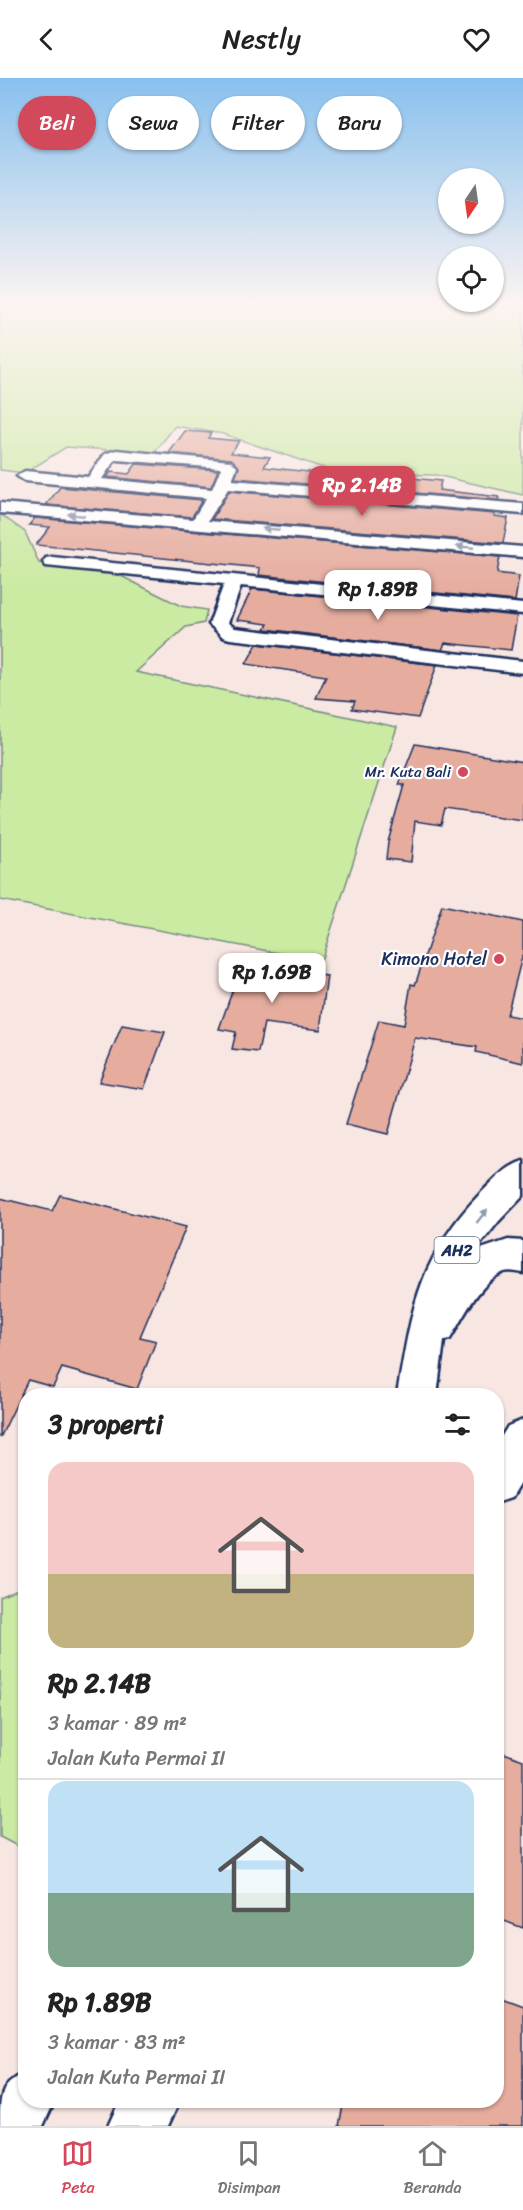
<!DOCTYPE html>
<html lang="id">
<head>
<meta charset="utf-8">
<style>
	body { margin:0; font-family:Sriracha,sans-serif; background:#f2f2f2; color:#222; height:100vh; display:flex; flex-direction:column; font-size:22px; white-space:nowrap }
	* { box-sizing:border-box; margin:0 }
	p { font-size:20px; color:#767676 }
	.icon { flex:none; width:33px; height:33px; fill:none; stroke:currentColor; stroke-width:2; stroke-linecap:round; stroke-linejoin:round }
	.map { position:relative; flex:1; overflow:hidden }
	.side { position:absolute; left:18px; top:1310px; width:486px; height:720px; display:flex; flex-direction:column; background:#fff; border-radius:24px; box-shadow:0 2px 4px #0004 }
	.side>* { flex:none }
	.top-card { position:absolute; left:18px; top:18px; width:488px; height:54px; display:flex; gap:12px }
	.needle { width:39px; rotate:193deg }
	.controls { position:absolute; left:438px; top:90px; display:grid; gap:12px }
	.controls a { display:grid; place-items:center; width:66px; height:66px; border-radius:50%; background:#fff; box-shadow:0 2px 4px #0004; font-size:30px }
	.price { position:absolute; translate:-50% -51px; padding:0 14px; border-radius:12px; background:#fff; color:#222; font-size:20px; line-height:39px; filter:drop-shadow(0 2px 3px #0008) }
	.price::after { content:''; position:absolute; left:50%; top:36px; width:18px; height:14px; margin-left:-9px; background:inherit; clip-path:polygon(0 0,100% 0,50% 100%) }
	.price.on { background:#d1495b; color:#fff }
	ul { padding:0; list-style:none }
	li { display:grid; align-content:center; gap:12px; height:318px; padding:0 30px }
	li+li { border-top:2px solid #e0e0e0 }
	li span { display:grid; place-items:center; height:186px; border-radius:18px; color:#555 }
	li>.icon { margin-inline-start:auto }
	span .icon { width:108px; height:108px; fill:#fffc; stroke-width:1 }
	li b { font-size:26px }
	h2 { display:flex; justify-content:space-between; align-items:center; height:72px; padding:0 30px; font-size:26px }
	.chip { padding:0 21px; border-radius:27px; background:#fff; box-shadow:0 2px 4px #0004; font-size:21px; line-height:54px }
	.chip.on { background:#d1495b; color:#fff }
	header { display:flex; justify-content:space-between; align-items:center; height:78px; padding:0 30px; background:#fff; font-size:27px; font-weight:600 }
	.tabs { display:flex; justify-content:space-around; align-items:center; height:84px; border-top:2px solid #e0e0e0; background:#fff; font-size:16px; color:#767676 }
	.tabs a { display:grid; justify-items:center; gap:3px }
	.tabs .on { color:#d1495b }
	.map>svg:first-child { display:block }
	.green { fill:#cbeaa2; stroke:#738c80; stroke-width:1.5 }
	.building { fill:#e6ad9f; stroke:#1b2f5e; stroke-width:1.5 }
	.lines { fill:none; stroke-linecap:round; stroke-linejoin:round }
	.street-casing { stroke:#1b2f5e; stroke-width:5 }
	.highway-casing { stroke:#1b2f5e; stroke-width:5 }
	.street { fill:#fff; fill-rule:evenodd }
	.highway { fill:#fff; fill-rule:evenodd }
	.oneway { fill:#8d97ae }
	.poi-dot { fill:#d1495b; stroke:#fff; stroke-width:2 }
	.labels { text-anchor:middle; stroke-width:4.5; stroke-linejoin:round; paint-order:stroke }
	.far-poi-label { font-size:15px; fill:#1b2f5e; stroke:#fff; text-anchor:end }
	.shield { fill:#fff; stroke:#5f6d8e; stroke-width:1.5 }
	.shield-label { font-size:16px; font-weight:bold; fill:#1b2f5e }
	.poi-label { font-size:18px; fill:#1b2f5e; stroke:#fff; text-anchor:end }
</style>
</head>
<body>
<header><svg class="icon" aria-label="back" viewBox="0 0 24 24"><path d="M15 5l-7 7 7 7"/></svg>Nestly<svg class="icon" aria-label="heart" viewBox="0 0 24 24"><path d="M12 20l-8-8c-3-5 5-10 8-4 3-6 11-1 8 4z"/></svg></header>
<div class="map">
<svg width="523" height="2048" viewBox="0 0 523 2048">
	<rect width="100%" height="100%" fill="#f8e6e2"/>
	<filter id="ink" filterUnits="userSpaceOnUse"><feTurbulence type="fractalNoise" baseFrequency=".0167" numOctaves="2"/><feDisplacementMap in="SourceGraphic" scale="12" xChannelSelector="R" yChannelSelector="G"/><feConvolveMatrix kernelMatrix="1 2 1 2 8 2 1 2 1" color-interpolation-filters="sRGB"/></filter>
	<g filter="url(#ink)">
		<path class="green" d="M0,225H523V417L436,397L338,395L223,356L175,348L154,375L66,369L25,395L0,392Z
			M0,436L25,454L39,485L117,496L181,528L207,532L204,545L186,549L136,594L397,649L321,883L0,822Z
			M25,1508V1772L0,1759V1519Z"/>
		<path class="building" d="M185,353L211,355L208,360L239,363L231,375L270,379L264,389L389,403L391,398L441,403L439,412L499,419L498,422L235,400L239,390L231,381L169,375Z
			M136,386L218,392L211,409L107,399L111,394L129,396Z
			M60,409L202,422L192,439L46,427Z
			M229,413L495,436L494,438L508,440L503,465L212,441Z
			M35,440L500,479L497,495L519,498L515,523L259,497L260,490L36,467L50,449L29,447Z
			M252,511L517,538L511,572L445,565L442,572L265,551L268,546L237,542Z
			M257,566L437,587L418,640L352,631L355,623L316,620L326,598L246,586Z
			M415,666L523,684V742L445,731L441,747L415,743L411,784L386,781L388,764L404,707H399Z
			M442,827L523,844V875L507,937L523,940V985L476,974L477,969L415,960L388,1056L346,1046L379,942L404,947L411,906L415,907Z
			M241,888L327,898L320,952L264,945L258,974L232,971L236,954L219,951Z
			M122,947L165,954L144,1011L99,1004Z
			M60,1117L186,1149L140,1259L156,1263L137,1311L62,1290L53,1309L28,1302L0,1360V1120L52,1133Z
			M496,1672L523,1682V1850L496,1840Z
			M496,1918L523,1928V2048H339L344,2022H496Z"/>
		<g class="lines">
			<defs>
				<path id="street" d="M116,372L231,383L237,389L232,402L523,426V436L228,411L208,443L523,469V479L0,435V425L193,441L206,420L25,403L17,398L25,393L88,399L105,376ZM115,382H117L221,390L212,411L102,401Z
					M52,479L523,526V536L241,508L228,545L235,550L523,583V595L230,561L223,559L209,546L224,506L46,488L43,484L46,480Z"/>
				<path id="highway" d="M523,1083V1118L499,1143L475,1173L508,1162L523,1163V1195C517,1194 510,1192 504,1194C479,1204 463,1240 450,1261L444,1263L437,1317H397C411,1234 418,1180 480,1116C493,1103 505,1089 523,1083Z
					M523,1342V1400L511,1420L496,1425V1367L508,1348Z
					M26,1994V2022H55L43,2048H0C0,2015 0,2008 26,1994Z
					M120,2022H180L168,2048H108Z"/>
			</defs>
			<use href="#street" class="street-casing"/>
			<use href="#highway" class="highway-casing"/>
			<use href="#street" class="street"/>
			<use href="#highway" class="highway"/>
		</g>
		<defs><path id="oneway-solid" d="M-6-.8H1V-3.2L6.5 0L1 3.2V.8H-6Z" transform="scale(1.5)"/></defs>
		<g class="oneway">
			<use href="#oneway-solid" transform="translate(76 437) rotate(-174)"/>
			<use href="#oneway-solid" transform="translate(271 451) rotate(-175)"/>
			<use href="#oneway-solid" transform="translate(465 469) rotate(-175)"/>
			<use href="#oneway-solid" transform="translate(482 1138) rotate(-52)"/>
		</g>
	</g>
	<linearGradient id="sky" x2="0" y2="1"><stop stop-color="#88c0ee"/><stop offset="0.44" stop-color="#fcf4f2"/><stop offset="1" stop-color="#fcf4f2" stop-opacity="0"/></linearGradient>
	<rect width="523" height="512" fill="url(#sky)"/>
	<g class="poi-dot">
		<circle cx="463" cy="694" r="6"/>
		<circle cx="499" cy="881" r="6"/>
	</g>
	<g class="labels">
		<g class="far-poi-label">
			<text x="451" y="699">Mr. Kuta Bali</text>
		</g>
		<rect class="shield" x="434.5" y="1159" width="45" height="26" rx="4.5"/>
		<g class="shield-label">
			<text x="457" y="1178">AH2</text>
		</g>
		<g class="poi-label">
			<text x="487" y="887">Kimono Hotel</text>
		</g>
	</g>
</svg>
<div class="controls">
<a><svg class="needle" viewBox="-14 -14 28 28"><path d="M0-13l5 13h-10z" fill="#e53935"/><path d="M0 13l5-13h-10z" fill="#767676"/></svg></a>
<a><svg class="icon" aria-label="locate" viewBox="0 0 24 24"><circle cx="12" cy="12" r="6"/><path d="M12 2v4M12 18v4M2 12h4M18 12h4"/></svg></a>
</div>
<b class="price on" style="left:362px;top:439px">Rp 2.14B</b>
<b class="price" style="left:378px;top:543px">Rp 1.89B</b>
<b class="price" style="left:272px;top:926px">Rp 1.69B</b>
<div class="top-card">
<a class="chip on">Beli</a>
<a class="chip">Sewa</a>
<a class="chip">Filter</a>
<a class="chip">Baru</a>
</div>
<section class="side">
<h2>3 properti<svg class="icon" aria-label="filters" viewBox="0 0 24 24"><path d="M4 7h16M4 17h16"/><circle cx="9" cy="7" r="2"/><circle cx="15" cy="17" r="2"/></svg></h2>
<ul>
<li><span style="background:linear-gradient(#f6c9c9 60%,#c2b280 0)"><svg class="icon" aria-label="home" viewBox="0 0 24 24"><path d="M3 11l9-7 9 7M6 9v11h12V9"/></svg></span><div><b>Rp 2.14B</b><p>3 kamar · 89 m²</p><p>Jalan Kuta Permai II</p></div></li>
<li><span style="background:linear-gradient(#bfe0f5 60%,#7fa58c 0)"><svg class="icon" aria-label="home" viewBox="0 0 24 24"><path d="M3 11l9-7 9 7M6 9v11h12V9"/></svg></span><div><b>Rp 1.89B</b><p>3 kamar · 83 m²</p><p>Jalan Kuta Permai II</p></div></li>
</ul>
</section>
</div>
<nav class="tabs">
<a class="on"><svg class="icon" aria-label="map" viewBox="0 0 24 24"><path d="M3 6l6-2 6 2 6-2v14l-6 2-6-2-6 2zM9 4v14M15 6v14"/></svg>Peta</a>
<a><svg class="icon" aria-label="saved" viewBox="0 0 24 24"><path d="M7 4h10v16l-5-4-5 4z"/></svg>Disimpan</a>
<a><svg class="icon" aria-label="home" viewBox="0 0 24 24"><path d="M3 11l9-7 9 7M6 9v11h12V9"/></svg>Beranda</a>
</nav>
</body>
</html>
